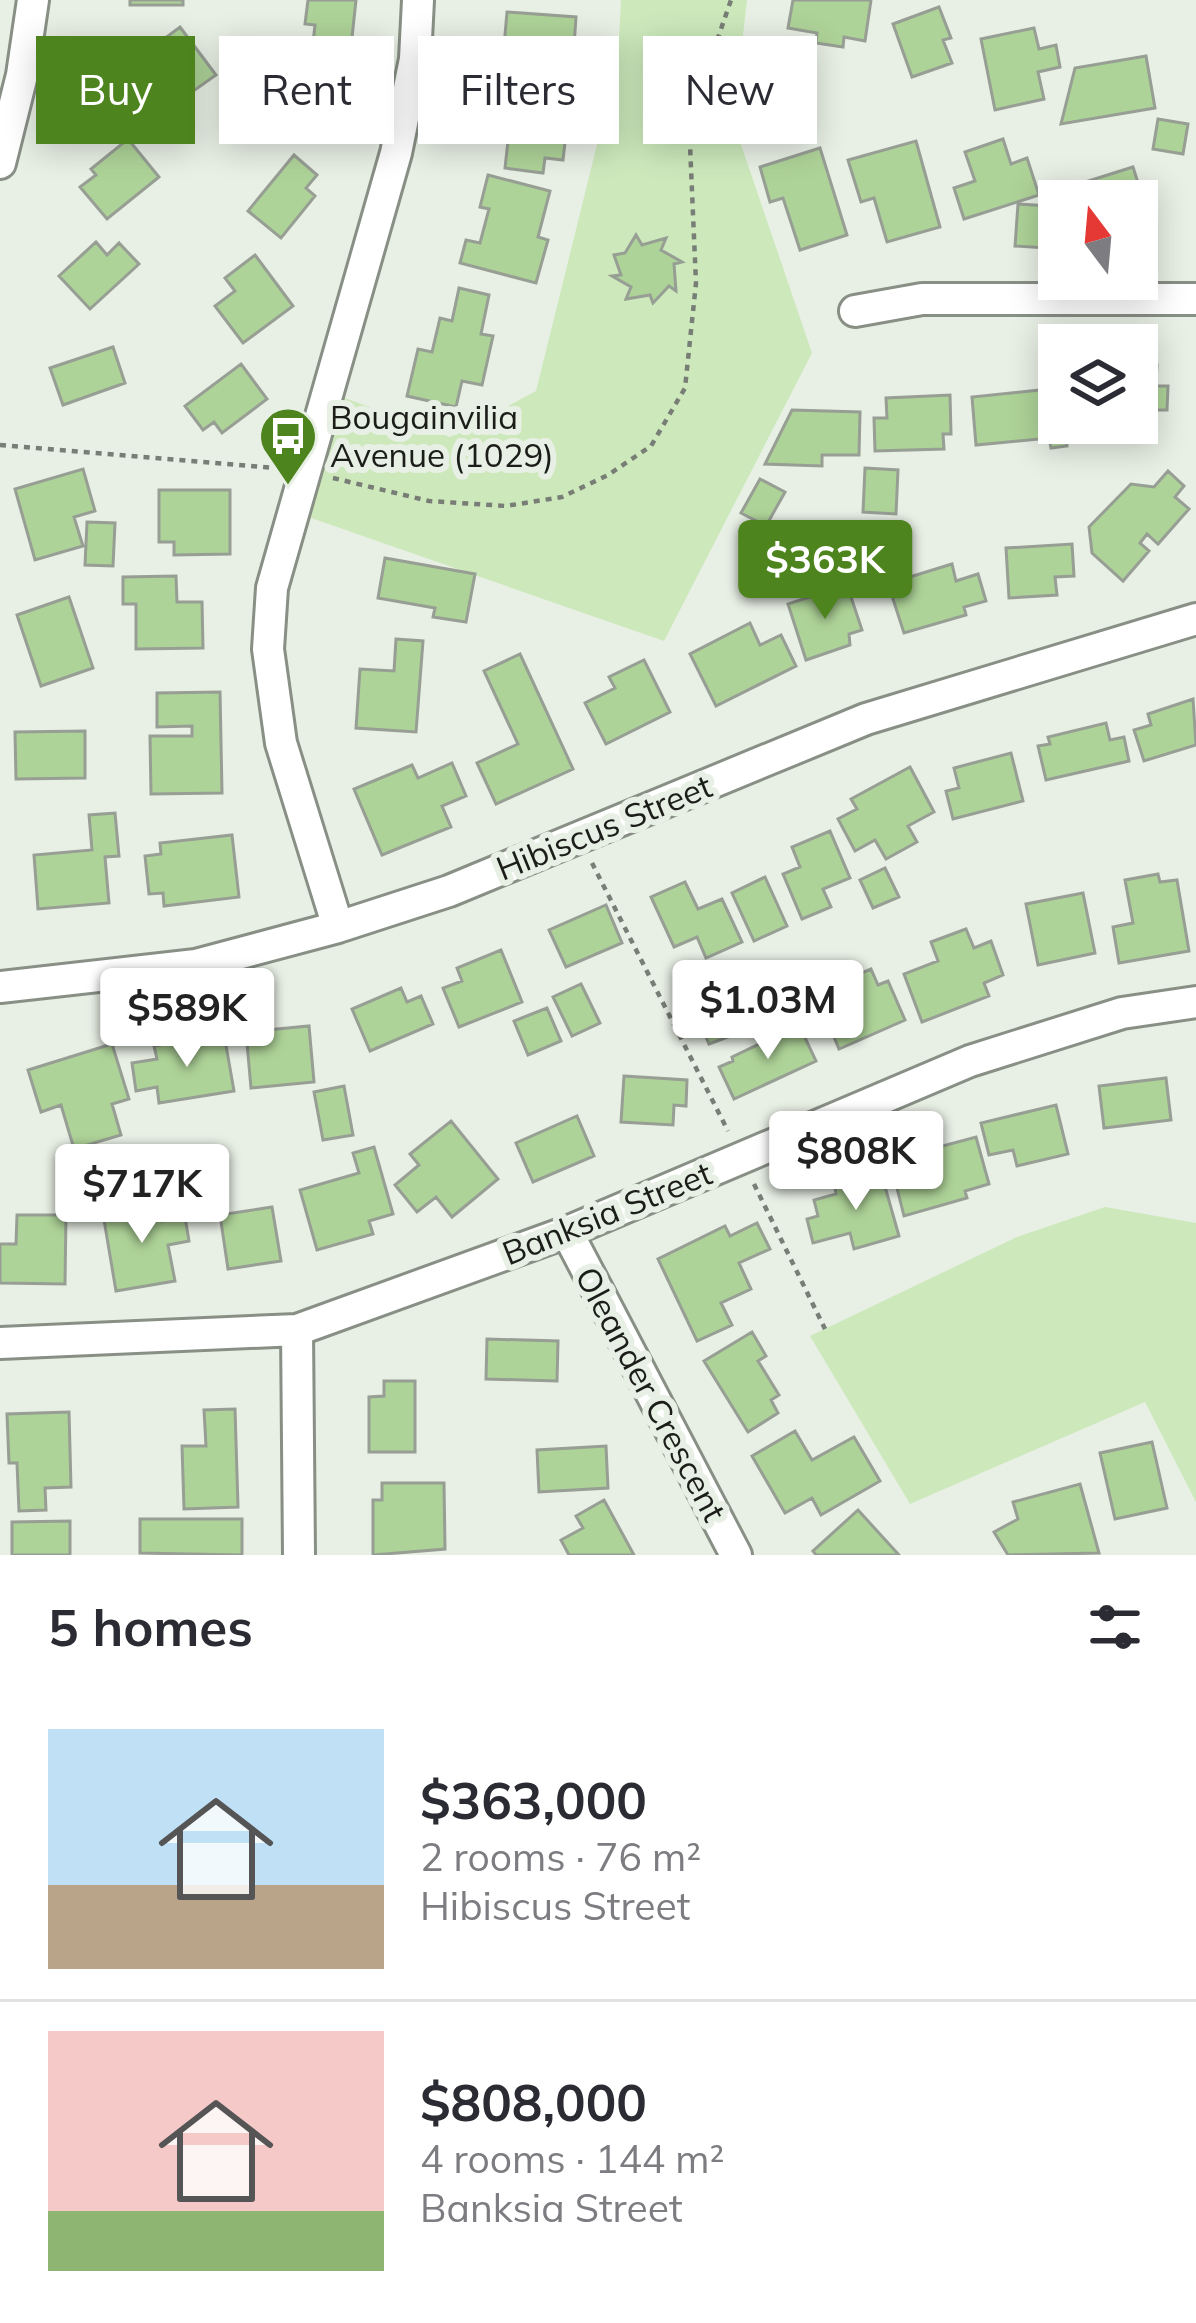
<!DOCTYPE html>
<html lang="en">
<head>
<meta charset="utf-8">
<style>
	body { margin:0; font-family:Mulish,sans-serif; background:#f2f2f3; color:#2b2b33; height:100vh; display:flex; flex-direction:column; font-size:45px; white-space:nowrap }
	* { box-sizing:border-box; margin:0 }
	p { font-size:39px; color:#7c7c81 }
	.icon { flex:none; width:66px; height:66px; fill:none; stroke:currentColor; stroke-width:2; stroke-linecap:round; stroke-linejoin:round }
	.map { position:relative; height:1555px; overflow:hidden }
	.details { display:flex; flex-direction:column; background:#fff; flex:1 }
	.details>* { flex:none }
	.banner { position:absolute; left:36px; top:36px; width:1125px; height:108px; display:flex; gap:24px }
	.needle { width:78px; rotate:344deg }
	.fabs { position:absolute; left:1038px; top:180px; display:grid; gap:24px }
	.fabs a { display:grid; place-items:center; width:120px; height:120px; border-radius:0px; background:#fff; box-shadow:0 6px 30px #0003; font-size:60px }
	.price { position:absolute; translate:-50% -102px; padding:0 27px; border-radius:12px; background:#fff; color:#222; font-size:39px; line-height:78px; filter:drop-shadow(0 3px 6px #0008) }
	.price::after { content:''; position:absolute; left:50%; top:72px; width:36px; height:27px; margin-left:-18px; background:inherit; clip-path:polygon(0 0,100% 0,50% 100%) }
	.price.on { background:#4e841d; color:#fff }
	ul { padding:0; list-style:none }
	li { display:flex; align-items:center; gap:36px; height:300px; padding:0 48px }
	li+li { border-top:3px solid #e1e1e2 }
	li span { display:grid; place-items:center; flex:none; width:336px; height:240px; border-radius:0px; color:#555 }
	li>.icon { margin-inline-start:auto }
	span .icon { width:144px; height:144px; fill:#fffc; stroke-width:1 }
	li b { font-size:51px }
	h2 { display:flex; justify-content:space-between; align-items:center; height:144px; padding:0 48px; font-size:51px }
	.tag { padding:0 42px; border-radius:0px; background:#fff; box-shadow:0 6px 30px #0003; font-size:42px; line-height:108px }
	.tag.on { background:#4e841d; color:#fff }
	.map>svg:first-child { display:block }
	.park { fill:#cde9bc }
	.building { fill:#aed398; stroke:#979e94; stroke-width:3 }
	.lines { fill:none; stroke-linecap:round; stroke-linejoin:round }
	.minor-casing { stroke:#888f85; stroke-width:36 }
	.path { stroke:#787d75; stroke-width:4.5; stroke-dasharray:6 6; stroke-linecap:butt }
	.minor { stroke:#fff; stroke-width:30 }
	.labels { text-anchor:middle; stroke-width:12; stroke-linejoin:round; paint-order:stroke }
	.poi-label { font-size:33px; fill:#1b1d19; stroke:#e8efe4; text-anchor:start }
	.street-label { font-size:33px; fill:#1b1d19; stroke:#e8efe4 }
</style>
</head>
<body>
<div class="map">
<svg width="1196" height="1555" viewBox="0 0 1196 1555">
	<rect width="100%" height="100%" fill="#e8efe4"/>
	<path class="park" d="M621,0H747L733,121L812,353L664,641L291,511L326,391L450,437L536,391L618,60Z
		M1105,1207L1196,1223V1502L1145,1402L910,1504L810,1336L1017,1237Z"/>
	<path class="building" d="M130,0H183V5H130Z
		M308,0H356L351,47L313,43L315,25L305,24Z
		M793,0H871L865,41L844,37L843,47L816,43L817,33L788,28Z
		M939,7L951,38L943,40L952,63L912,77L893,24Z
		M507,12L576,17L573,61L541,58L540,72L502,69Z
		M180,27L216,75L192,92L182,77L135,113L110,79Z
		M1034,28L1039,49L1056,45L1060,67L1038,72L1044,99L995,110L981,39Z
		M1146,56L1155,108L1061,124L1075,68Z
		M315,64L337,97L285,131L263,98Z
		M514,87L555,91L553,106L569,108L563,160L545,158L543,173L505,168Z
		M1158,119L1188,124L1183,154L1153,149Z
		M128,139L159,177L107,219L80,187L96,175L91,169Z
		M1003,139L1011,164L1027,158L1039,195L964,219L954,188L975,181L965,152Z
		M916,141L940,227L887,242L874,198L861,202L848,160Z
		M820,148L847,235L800,250L783,198L770,202L760,167Z
		M294,155L317,175L306,188L315,196L281,238L248,211Z
		M1133,167L1150,221L1137,225V201H1088L1082,183Z
		M488,175L550,191L538,237L548,240L536,283L460,263L466,240L480,243L489,209L480,207Z
		M1018,204L1049,206L1046,248L1015,246Z
		M636,235L642,245L666,238L661,250L682,262L674,264L676,291L669,286L653,303L650,295L626,299L631,287L612,276L621,275L614,255L625,253Z
		M96,242L107,255L119,243L139,264L90,309L59,276Z
		M255,255L293,306L243,343L215,306L235,291L225,278Z
		M459,288L489,295L481,334L493,336L482,385L462,381L456,407L407,396L418,349L432,352L440,318L452,321Z
		M113,347L125,383L63,405L50,368Z
		M241,364L267,399L222,433L214,422L203,430L185,406Z
		M1137,365H1157L1156,386H1168L1167,410H1137Z
		M1059,388V423H1065L1067,446L1051,448L1049,438L976,445L972,397Z
		M950,395L951,434H943L944,449L875,451L874,418H887L886,398Z
		M792,410L860,412L859,455H822V466L765,464Z
		M865,468L898,470L896,514L863,512Z
		M83,469L95,511L74,517L83,546L35,560L15,489Z
		M1168,471L1184,486L1175,497L1189,509L1158,544L1147,534L1140,543L1149,551L1123,581L1092,553L1089,527L1131,484L1154,487Z
		M760,479L785,492L766,526L741,513Z
		M159,490H230V554L174,555V542H159Z
		M87,522L115,523L113,566L85,565Z
		M1072,544L1074,576L1055,577L1057,595L1009,598L1006,548Z
		M385,558L475,574L466,622L433,617L435,608L378,598Z
		M952,564L956,581L978,574L986,601L964,607L966,615L904,633L892,596L904,592L900,580Z
		M176,576L177,602H202L203,648L136,649V604H123V577Z
		M847,585L862,630L849,634L850,645L806,660L788,604Z
		M69,597L93,668L41,686L17,615Z
		M750,623L760,645L781,635L796,666L716,706L690,654Z
		M396,639L423,641L416,732L356,728L360,669L394,671Z
		M520,654L573,769L496,804L477,763L518,744L484,671Z
		M644,660L670,712L606,744L585,703L615,688L609,677Z
		M220,692L222,793L151,794L150,736H192V726L157,727V693Z
		M1193,699L1196,745L1144,761L1134,730L1151,725L1148,714Z
		M1106,723L1110,740L1124,737L1129,761L1046,780L1038,746L1050,744L1048,737Z
		M85,731V778L16,779L15,732Z
		M1011,753L1023,801L953,819L946,791L959,788L954,768Z
		M452,763L466,796L442,806L451,827L382,855L354,789L412,765L418,778Z
		M910,767L934,812L908,826L917,842L886,859L875,840L855,851L838,819L857,809L851,799Z
		M115,813L119,856L105,857L109,903L38,909L34,855L92,850L89,815Z
		M830,831L850,878L823,889L831,907L802,919L783,874L800,867L792,847Z
		M232,835L239,897L164,906L163,893L149,894L145,856L161,854L160,843Z
		M885,868L899,897L873,908L860,880Z
		M1158,874L1160,882L1177,880L1189,951L1119,963L1113,927L1133,923L1125,880Z
		M765,877L787,926L754,941L732,893Z
		M685,882L698,909L722,899L742,942L706,958L697,937L674,947L651,897Z
		M1083,893L1095,953L1038,965L1026,904Z
		M606,905L622,943L566,967L549,930Z
		M966,929L974,948L991,941L1003,975L984,983L989,996L922,1022L904,974L938,961L931,942Z
		M501,950L522,1002L459,1027L443,988L462,981L457,968Z
		M871,969L878,985L888,981L905,1020L839,1049L822,1008L833,1004L826,988Z
		M581,984L600,1023L572,1036L553,997Z
		M401,988L407,1002L421,996L433,1024L370,1051L352,1009Z
		M720,995L736,1034L709,1044L693,1005Z
		M547,1008L561,1041L528,1055L514,1021Z
		M799,1025L816,1061L734,1099L719,1067L733,1061L732,1057Z
		M309,1026L314,1082L251,1088L246,1032Z
		M224,1034L234,1091L159,1103L157,1087L136,1091L132,1063L157,1059L154,1046Z
		M112,1044L129,1099L112,1104L121,1135L74,1149L61,1105L41,1112L28,1070Z
		M624,1076L687,1080L686,1106L674,1105L673,1125L621,1122Z
		M1166,1078L1171,1120L1104,1128L1099,1086Z
		M344,1086L353,1135L323,1140L314,1092Z
		M1056,1105L1068,1154L1017,1166L1013,1150L989,1155L981,1123Z
		M577,1116L594,1156L533,1182L516,1143Z
		M451,1121L498,1179L452,1217L436,1197L417,1212L395,1185L419,1165L410,1154Z
		M976,1137L989,1184L965,1191L967,1198L904,1216L890,1160Z
		M374,1147L393,1214L369,1221L373,1234L317,1250L300,1190L359,1173L353,1153Z
		M880,1169L899,1236L854,1249L850,1233L813,1243L807,1219L818,1216L814,1200L836,1194L835,1188L856,1182L854,1176Z
		M159,1205L162,1221L185,1217L189,1241L168,1245L175,1281L116,1291L103,1214Z
		M272,1207L281,1261L228,1269L220,1215Z
		M17,1215H66L65,1284L0,1283V1244H16Z
		M757,1223L770,1249L739,1263L751,1289L721,1303L732,1325L697,1341L658,1259L725,1226L730,1236Z
		M752,1332L766,1356L758,1361L779,1395L771,1400L778,1413L748,1432L704,1361Z
		M487,1339L558,1341L557,1381L486,1379Z
		M384,1381H415V1452H369V1397L384,1396Z
		M235,1409L238,1507L184,1509L182,1446H206L204,1410Z
		M69,1412L71,1487L45,1488L46,1510L19,1511L17,1463H9L7,1414Z
		M795,1431L812,1460L854,1437L880,1481L821,1515L812,1498L785,1513L752,1456Z
		M1152,1442L1167,1508L1115,1519L1100,1453Z
		M606,1446L608,1488L539,1492L537,1450Z
		M382,1483H444L445,1549L373,1555V1500H382Z
		M1080,1484L1099,1553L1008,1555L994,1532L1018,1519L1013,1502Z
		M604,1500L634,1555H569L561,1540L583,1528L576,1516Z
		M858,1510L899,1555H816L813,1551Z
		M140,1519H242V1555L140,1553Z
		M70,1521V1555H12V1522Z"/>
	<g class="lines">
		<defs>
			<path id="minor" d="M0,163L22,75L33,0
				M855,311L922,299H1196
				M338,927L281,743L268,649L272,588L396,153L415,59L418,0
				M0,987L196,965L338,927L449,891L866,719L1196,619
				M567,1232L736,1555
				M297,1330L299,1555
				M0,1343L297,1330L567,1232L970,1061L1122,1013L1196,1002"/>
		</defs>
		<use href="#minor" class="minor-casing"/>
		<path class="path" d="M0,445L275,468
			M333,478L429,501L506,506L562,497L608,475L651,446L685,388L696,283L689,122L731,0
			M592,863L728,1131
			M754,1184L825,1329"/>
		<use href="#minor" class="minor"/>
	</g>
	<defs>
		<symbol id="bus-pin" viewBox="-11 -11 22 30"><path d="M0 17L-7.5 6A9.5 9.5 0 1 1 7.5 6Z" fill="#4e841d" stroke="#e8efe4"/><path d="M-5-6H5V4H4V6H2V4H-2V6H-4V4H-5ZM-3.5-4V0h7V-4ZM-3.5 1.2v1.5H-2V1.2ZM2 1.2v1.5H3.5V1.2Z" fill="#fff"/></symbol>
	</defs>
	<g fill-rule="evenodd">
		<use href="#bus-pin" x="255" y="403" width="66" height="90"/>
	</g>
	<g class="labels">
		<g class="poi-label">
			<text x="330" y="429">Bougainvilia<tspan x="330" dy="38">Avenue (1029)</tspan></text>
		</g>
		<g class="street-label">
			<text transform="translate(604 827) rotate(-22)" y="12">Hibiscus Street</text>
			<text transform="translate(607 1213) rotate(-22)" y="12">Banksia Street</text>
			<text transform="translate(651 1394) rotate(62)" y="12">Oleander Crescent</text>
		</g>
	</g>
</svg>
<div class="fabs">
<a><svg class="needle" viewBox="-14 -14 28 28"><path d="M0-13l5 13h-10z" fill="#e53935"/><path d="M0 13l5-13h-10z" fill="#7c7c81"/></svg></a>
<a><svg class="icon" aria-label="layers" viewBox="0 0 24 24"><path d="M12 4l9 5-9 5-9-5zM3 14l9 5 9-5"/></svg></a>
</div>
<b class="price on" style="left:825px;top:622px">$363K</b>
<b class="price" style="left:768px;top:1062px">$1.03M</b>
<b class="price" style="left:187px;top:1070px">$589K</b>
<b class="price" style="left:856px;top:1213px">$808K</b>
<b class="price" style="left:142px;top:1246px">$717K</b>
<div class="banner">
<a class="tag on">Buy</a>
<a class="tag">Rent</a>
<a class="tag">Filters</a>
<a class="tag">New</a>
</div>
</div>
<section class="details">
<h2>5 homes<svg class="icon" aria-label="filters" viewBox="0 0 24 24"><path d="M4 7h16M4 17h16"/><circle cx="9" cy="7" r="2"/><circle cx="15" cy="17" r="2"/></svg></h2>
<ul>
<li><span style="background:linear-gradient(#bfe0f5 65%,#b9a48a 0)"><svg class="icon" aria-label="home" viewBox="0 0 24 24"><path d="M3 11l9-7 9 7M6 9v11h12V9"/></svg></span><div><b>$363,000</b><p>2 rooms · 76 m²</p><p>Hibiscus Street</p></div></li>
<li><span style="background:linear-gradient(#f6c9c9 75%,#8fb573 0)"><svg class="icon" aria-label="home" viewBox="0 0 24 24"><path d="M3 11l9-7 9 7M6 9v11h12V9"/></svg></span><div><b>$808,000</b><p>4 rooms · 144 m²</p><p>Banksia Street</p></div></li>
</ul>
</section>
</body>
</html>
